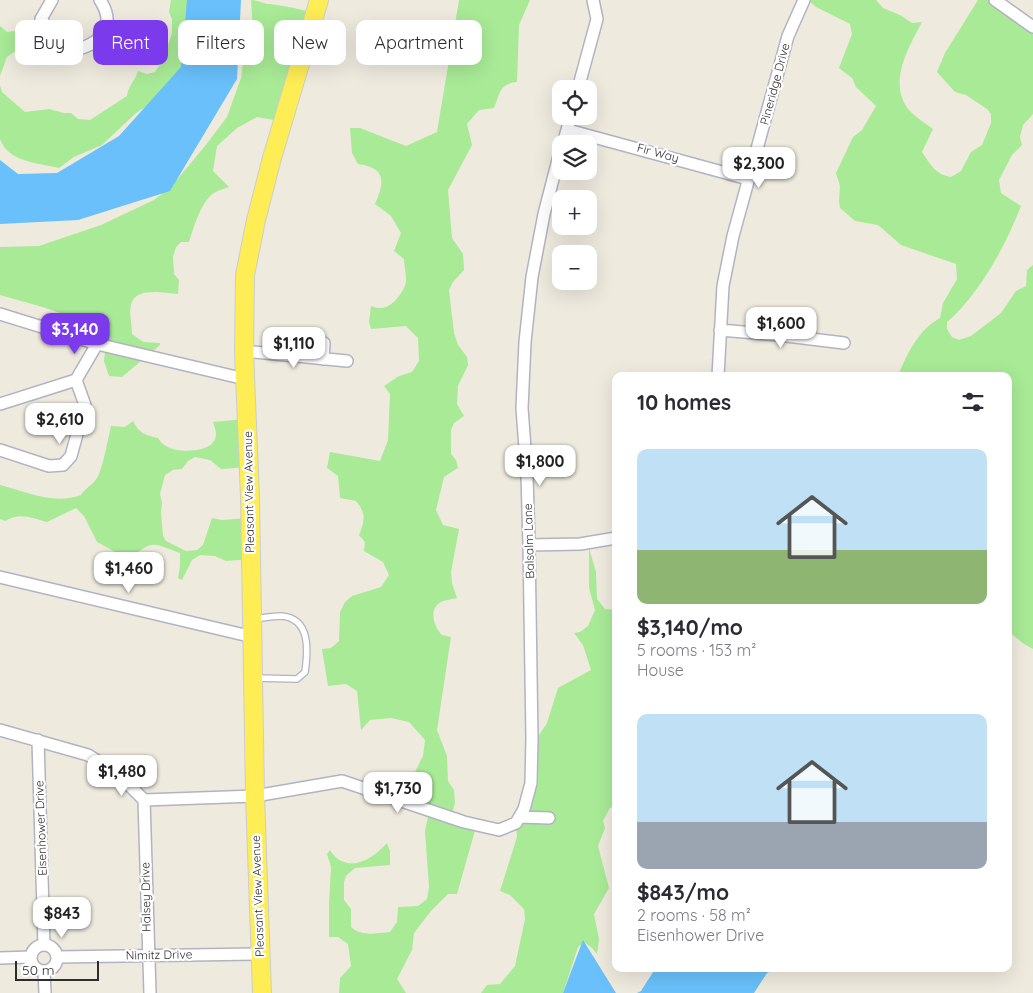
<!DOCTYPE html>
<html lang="en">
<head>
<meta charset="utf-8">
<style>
	body { margin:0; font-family:Quicksand,sans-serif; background:#f7f7f7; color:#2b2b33; height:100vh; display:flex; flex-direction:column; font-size:19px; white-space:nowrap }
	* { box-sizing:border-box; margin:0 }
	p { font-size:16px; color:#7c7c81 }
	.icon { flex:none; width:28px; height:28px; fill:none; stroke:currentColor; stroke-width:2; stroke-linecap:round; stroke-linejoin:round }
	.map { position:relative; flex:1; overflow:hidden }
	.details { position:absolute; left:612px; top:372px; width:400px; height:600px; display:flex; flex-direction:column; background:#fff; border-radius:10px; box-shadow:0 5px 20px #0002 }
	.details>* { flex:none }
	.banner { position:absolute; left:15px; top:20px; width:475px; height:45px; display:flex; gap:10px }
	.buttons { position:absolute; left:552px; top:80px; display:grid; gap:10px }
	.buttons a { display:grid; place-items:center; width:45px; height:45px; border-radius:10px; background:#fff; box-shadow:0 5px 20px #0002; font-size:25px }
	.scale { position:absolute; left:15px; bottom:12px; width:84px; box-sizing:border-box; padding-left:5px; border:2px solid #2d2d2d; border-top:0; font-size:14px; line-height:18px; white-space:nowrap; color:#2d2d2d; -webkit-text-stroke:4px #fff; paint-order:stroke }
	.price { position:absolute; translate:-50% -42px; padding:0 11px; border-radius:10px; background:#fff; color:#222; font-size:16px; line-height:32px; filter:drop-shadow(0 1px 2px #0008) }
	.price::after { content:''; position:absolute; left:50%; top:30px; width:15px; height:11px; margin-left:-8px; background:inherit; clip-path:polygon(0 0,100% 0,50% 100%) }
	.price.on { background:#7c3aed; color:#fff }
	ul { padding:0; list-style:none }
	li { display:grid; align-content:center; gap:10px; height:265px; padding:0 25px }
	li span { display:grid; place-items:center; height:155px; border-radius:10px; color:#555 }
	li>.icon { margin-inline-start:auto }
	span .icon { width:90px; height:90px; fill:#fffc; stroke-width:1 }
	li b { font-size:21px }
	h2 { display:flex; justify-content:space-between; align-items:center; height:60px; padding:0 25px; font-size:21px }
	.chip { padding:0 18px; border-radius:10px; background:#fff; box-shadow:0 5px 20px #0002; font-size:18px; line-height:45px }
	.chip.on { background:#7c3aed; color:#fff }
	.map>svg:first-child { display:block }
	.green { fill:#a8ea96 }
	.water { fill:#69c0fa }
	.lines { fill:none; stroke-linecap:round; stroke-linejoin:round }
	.service-casing { stroke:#b2b3c2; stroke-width:8 }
	.minor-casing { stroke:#b2b3c2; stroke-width:14 }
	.primary-casing { stroke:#cdcdcd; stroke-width:20 }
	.service { stroke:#fff; stroke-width:5.5 }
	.minor { stroke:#fff; stroke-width:11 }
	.primary { stroke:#feed55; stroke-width:18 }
	.labels { text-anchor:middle; stroke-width:4.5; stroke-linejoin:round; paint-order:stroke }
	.street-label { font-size:12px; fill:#2d2d2d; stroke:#fff }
</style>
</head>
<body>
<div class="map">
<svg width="1033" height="993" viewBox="0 0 1033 993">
	<rect width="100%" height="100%" fill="#efeade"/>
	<path class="green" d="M171,0H188L183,71L151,103L136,113L102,145L74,157L59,168C38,163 8,162 0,139V85L2,92L25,112L49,109L64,113H71L78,119L90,120L127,96C128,86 135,81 138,71L147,74L155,72L164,58L172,33V19L169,12Z
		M251,0C259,0 263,4 270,4C286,6 300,9 314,13L285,122L257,117L237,128L217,146L213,171L229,187C224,189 219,190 214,193C201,201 194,227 189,242H181L176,247L173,257L174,274L179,280L178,294C165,293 135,286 131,305C129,313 132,325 132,334L143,342L160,343V345L122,377L109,376L104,361L106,342C89,316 30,304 0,295V247L39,246L101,225L154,200L170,188L205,146L227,117L241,78L243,63L251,46L253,31Z
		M459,0H530L519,25L517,82C499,84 500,93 494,108L479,110L467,124L472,145L448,190L452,238L463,254L464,270L453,282L449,290L454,333L458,345L467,357L468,365L458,386L457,404L464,416L454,423L451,430V454L456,460L458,468L444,477L436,510L443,525L459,529L451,572L452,583L457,598C452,599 445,600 441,602C428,609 434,627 442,635L451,637L437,730L447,756L448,781L454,790L455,803L451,818L476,827L457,894H448L431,911L414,933L412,950L397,979L406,993H339L340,978L351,966L348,944L338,937H329V904L331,867L327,854L330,850C332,853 335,857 338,859C356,871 375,856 387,843L390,851V865L355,868L346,876L344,882V900L351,909V927C362,937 376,933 390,932L397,922L398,907L418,906L427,899L429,887L425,831L429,812L404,801L414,774L423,756L425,740L409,722L391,718L370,720L361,730L357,691L346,684L328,686L322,649L331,648L339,641L340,612L345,602L352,596L381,587L389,575L383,562L364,551L365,542L359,535C365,522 366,512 356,501L340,498L338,476L327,468L330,452L380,461L388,440L390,394L384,386L399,376L412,372L419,361L418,338L406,326L371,329L369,322L371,306C376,308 381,309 386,307C395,304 407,288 406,279C406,272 404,266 404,259L394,251L401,233L391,216L375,204C385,181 386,168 358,164L352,153L350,128H360L406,146L437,132Z
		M808,0H876L883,8L900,15L912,23L922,22C909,47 887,83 909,110C915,117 925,123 933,129L922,152C930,164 936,175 951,177L961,171L971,152L982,145L991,123V114L987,109L966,95L955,92L937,72L945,53L978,0H992L1033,29V114L1023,125L1020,137L1022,145L1012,155L999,180L1001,193L1021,206C1006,245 979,295 947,322V329L952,337L959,340L971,336L1001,313L1016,291L1026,286L1027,270L1033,265V649L1024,644L1009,632V376H898C907,354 918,330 940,318L943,303L957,279L956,264L901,245L878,225L855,221L840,208L839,201L840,186L836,173L853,137L862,130L876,106L856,87L852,78L839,68L852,34L850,24L816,7Z
		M0,26L7,32L22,30L17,50L7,57L0,76Z
		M246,419L248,467L221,469L210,460L195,457L188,461L182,469L173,470L165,475L160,494L162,503L161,513L163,536L166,541L186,551L197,550L203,545L212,518L222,520L248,518L251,559L226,561L215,556L200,555L192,560L182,580L178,578L180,566V553C150,542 155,540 128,559L97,542L84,516L76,508L47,522C31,518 21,512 5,521L0,519V485C27,492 54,505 81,495C85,488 93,485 97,478C103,468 108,439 111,426L125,427L133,421C139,433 145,435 158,438C160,441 162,444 166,446C176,453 207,453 214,441C218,435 215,428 213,422Z
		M589,548L596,572L597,599L605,609L616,610V806L610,808L603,821L605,828L598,846L609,888L594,914L599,939L597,954L592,948L584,942L578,947L563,993H481L487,985L500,984L515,966L525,919L524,909L510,895L500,891L517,837L516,827L525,804L533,744L547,723L558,688L591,670L583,645L574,633L580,632L588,626L595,610L589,588Z"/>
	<path class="water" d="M187,0H241L237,79L170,191L78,220L0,224V160L18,174L57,173L119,136L181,67Z
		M583,940L616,993H563Z
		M655,969H777L767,973L754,993H637L641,991Z"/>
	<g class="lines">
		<defs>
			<path id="service" d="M254,619C263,618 273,616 281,616C311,618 308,651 305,672L297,679L255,678"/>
			<path id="minor" d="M52,0L41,19C48,28 55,43 66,48C74,51 83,48 89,45C109,35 112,18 100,0
				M995,0L1033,27
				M578,89L597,19L593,0
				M568,130L748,179
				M563,144L571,116
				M0,314L97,344L245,379
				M720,330L778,335L844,343
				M244,351L347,361
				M323,359L324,343
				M718,376L723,286L733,236L788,36L804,0
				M0,404L76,380L97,344
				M0,450L49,466L63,465L71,456L85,405L76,380
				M529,545L580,544L616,538
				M0,577L253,637
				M0,730L88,755L118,774L144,800L255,796L342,781L464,822L499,830L516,823L524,809L531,783L532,738L529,545L527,475L522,408L525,342L532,277L544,214L561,148
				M38,740L44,945
				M144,800L150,993
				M520,817L549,818
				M31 958a13 13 0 1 1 26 0a13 13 0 1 1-26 0Z
				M57,957L260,954
				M0,958L31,957
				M44,971L45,993"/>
			<path id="primary" d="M262,993L255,796L250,497L244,351L245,275L256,220L272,158L319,0"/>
		</defs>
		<use href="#service" class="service-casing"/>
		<use href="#minor" class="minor-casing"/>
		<use href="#primary" class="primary-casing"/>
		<use href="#service" class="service"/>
		<use href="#minor" class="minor"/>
		<use href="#primary" class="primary"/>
	</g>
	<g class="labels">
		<g class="street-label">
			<text transform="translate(775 84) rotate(-75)" y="4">Pineridge Drive</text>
			<text transform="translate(658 153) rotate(15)" y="4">Fir Way</text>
			<text transform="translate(249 492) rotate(-91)" y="4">Pleasant View Avenue</text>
			<text transform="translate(529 541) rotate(-92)" y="4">Balsalm Lane</text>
			<text transform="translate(41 828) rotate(-92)" y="4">Eisenhower Drive</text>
			<text transform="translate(258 896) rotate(-92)" y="4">Pleasant View Avenue</text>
			<text transform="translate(146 897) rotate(-91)" y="4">Halsey Drive</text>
			<text transform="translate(159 955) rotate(-1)" y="4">Nimitz Drive</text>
		</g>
	</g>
</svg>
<div class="buttons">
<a><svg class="icon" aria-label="locate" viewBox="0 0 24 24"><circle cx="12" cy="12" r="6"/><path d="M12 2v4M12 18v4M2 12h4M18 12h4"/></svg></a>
<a><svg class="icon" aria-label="layers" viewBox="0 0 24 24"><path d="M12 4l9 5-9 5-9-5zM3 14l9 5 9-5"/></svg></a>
<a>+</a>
<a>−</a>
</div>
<div class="scale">50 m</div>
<b class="price" style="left:759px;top:189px">$2,300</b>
<b class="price" style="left:781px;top:349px">$1,600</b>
<b class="price on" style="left:75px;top:355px">$3,140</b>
<b class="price" style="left:294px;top:369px">$1,110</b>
<b class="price" style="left:60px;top:445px">$2,610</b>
<b class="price" style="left:540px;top:487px">$1,800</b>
<b class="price" style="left:129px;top:594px">$1,460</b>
<b class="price" style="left:122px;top:797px">$1,480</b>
<b class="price" style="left:398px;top:814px">$1,730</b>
<b class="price" style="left:62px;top:939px">$843</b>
<div class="banner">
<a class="chip">Buy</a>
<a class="chip on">Rent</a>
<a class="chip">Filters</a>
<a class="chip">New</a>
<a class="chip">Apartment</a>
</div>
<section class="details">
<h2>10 homes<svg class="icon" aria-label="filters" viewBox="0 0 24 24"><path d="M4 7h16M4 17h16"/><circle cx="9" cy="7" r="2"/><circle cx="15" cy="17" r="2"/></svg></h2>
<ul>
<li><span style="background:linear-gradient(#bfe0f5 65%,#8fb573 0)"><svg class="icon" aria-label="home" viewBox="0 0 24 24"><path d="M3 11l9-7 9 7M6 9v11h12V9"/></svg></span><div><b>$3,140/mo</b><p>5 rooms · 153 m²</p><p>House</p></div></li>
<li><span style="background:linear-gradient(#bfe0f5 70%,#9aa5b1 0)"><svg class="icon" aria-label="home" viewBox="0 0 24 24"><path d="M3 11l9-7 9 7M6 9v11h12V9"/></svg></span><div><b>$843/mo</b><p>2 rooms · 58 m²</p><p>Eisenhower Drive</p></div></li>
</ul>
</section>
</div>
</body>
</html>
